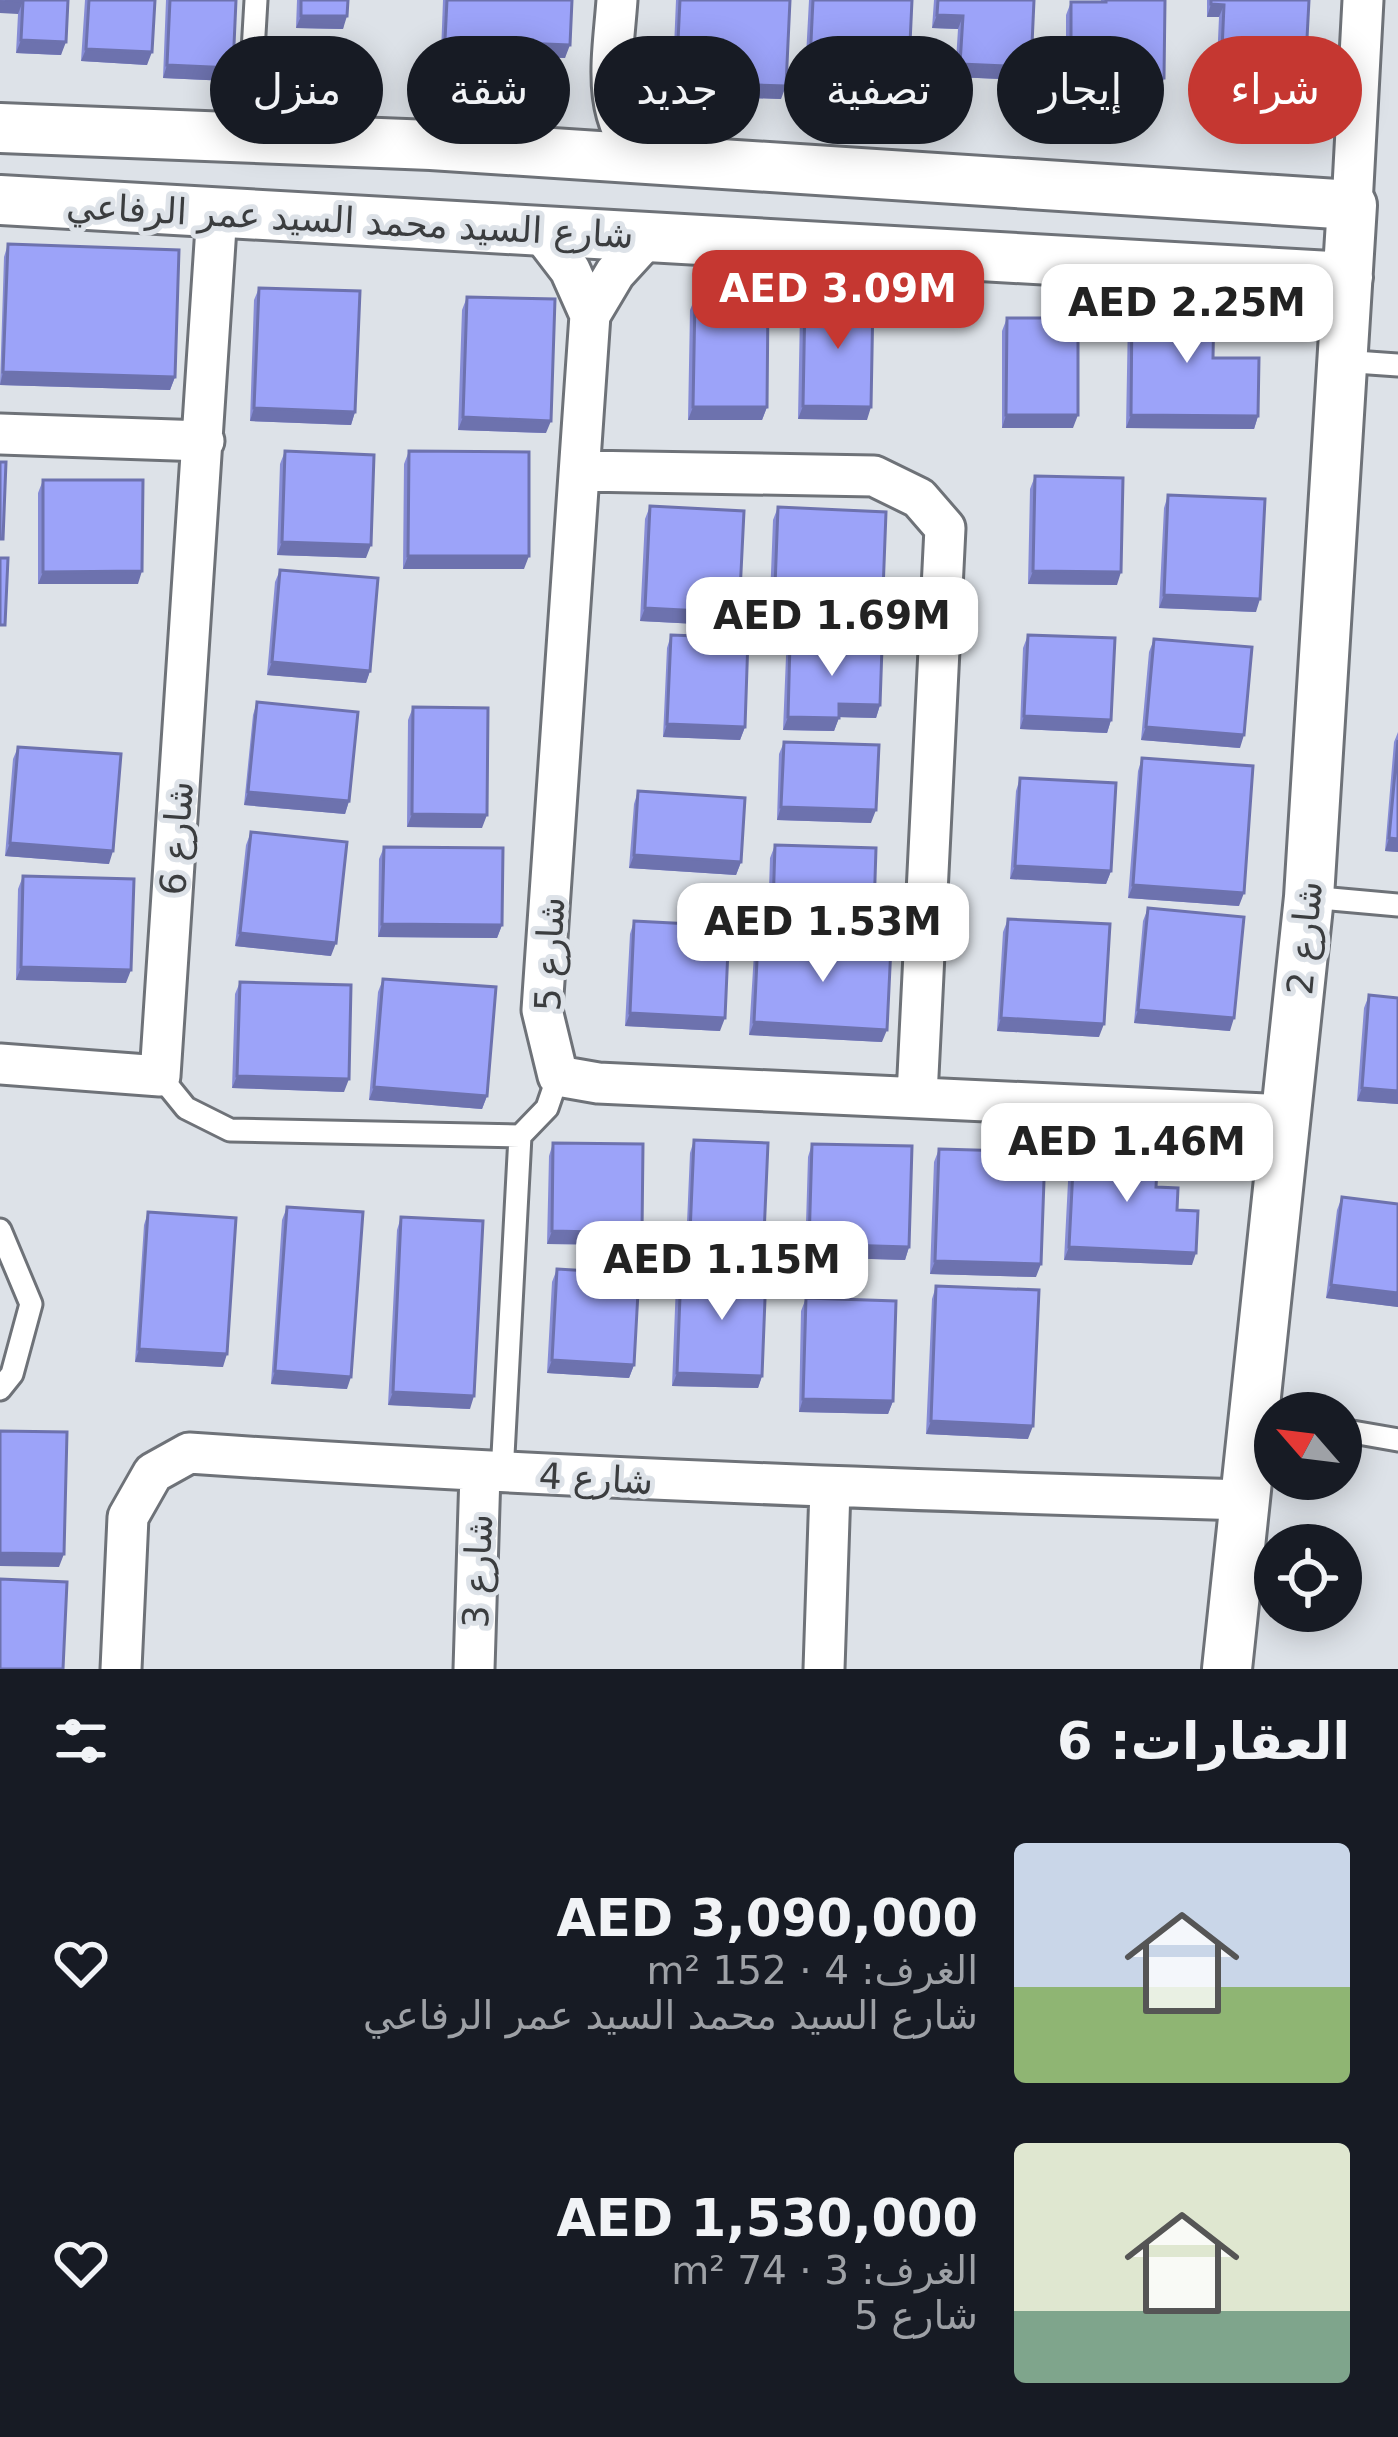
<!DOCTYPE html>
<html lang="ar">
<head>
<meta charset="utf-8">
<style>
	body { margin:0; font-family:"DejaVu Sans",Cairo,sans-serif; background:#242831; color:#f1f3f6; direction:rtl; height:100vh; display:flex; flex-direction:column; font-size:45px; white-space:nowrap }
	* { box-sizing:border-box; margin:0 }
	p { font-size:39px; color:#9ea1a6 }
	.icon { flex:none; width:66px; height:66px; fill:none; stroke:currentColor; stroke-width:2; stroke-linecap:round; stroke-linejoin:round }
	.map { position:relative; height:1669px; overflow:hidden; direction:ltr }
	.side { display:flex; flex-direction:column; background:#171b24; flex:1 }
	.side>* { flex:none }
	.guide { position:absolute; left:36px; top:36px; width:1326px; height:108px; direction:rtl; display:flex; gap:24px }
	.needle { width:78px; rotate:298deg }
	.controls { position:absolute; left:1254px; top:1392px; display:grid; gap:24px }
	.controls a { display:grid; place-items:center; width:108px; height:108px; border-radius:50%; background:#171b24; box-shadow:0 6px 30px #0003; font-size:60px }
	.price { position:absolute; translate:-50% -102px; padding:0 27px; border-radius:24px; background:#fff; color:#222; font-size:39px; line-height:78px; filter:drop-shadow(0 3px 6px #0008) }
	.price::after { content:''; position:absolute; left:50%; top:72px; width:36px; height:27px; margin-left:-18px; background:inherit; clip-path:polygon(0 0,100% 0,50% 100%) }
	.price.active { background:#c53731; color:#fff }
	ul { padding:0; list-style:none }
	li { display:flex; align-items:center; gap:36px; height:300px; padding:0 48px }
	li span { display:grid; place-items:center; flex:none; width:336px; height:240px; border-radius:12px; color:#555 }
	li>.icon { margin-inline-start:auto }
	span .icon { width:144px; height:144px; fill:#fffc; stroke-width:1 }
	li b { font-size:51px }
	h2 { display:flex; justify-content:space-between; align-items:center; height:144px; padding:0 48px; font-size:51px }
	.tag { padding:0 42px; border-radius:54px; background:#171b24; box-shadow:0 6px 30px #0003; font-size:42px; line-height:108px }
	.tag.active { background:#c53731; color:#fff }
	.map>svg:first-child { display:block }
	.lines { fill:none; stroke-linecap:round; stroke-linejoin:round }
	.service-casing { stroke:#6e7278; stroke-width:27 }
	.minor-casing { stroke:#6e7278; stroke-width:45 }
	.tertiary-casing { stroke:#6e7278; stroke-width:54 }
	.service { stroke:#fff; stroke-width:21 }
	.minor { stroke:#fff; stroke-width:39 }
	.tertiary { stroke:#fff; stroke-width:48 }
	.wall { fill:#868cd6 }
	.shaded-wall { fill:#6d72ae }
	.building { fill:#9ca3f9; stroke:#6d72ae; stroke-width:3 }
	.labels { text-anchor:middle; stroke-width:10; stroke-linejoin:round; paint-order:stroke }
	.street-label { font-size:36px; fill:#3b3d3f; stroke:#dde2e8 }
</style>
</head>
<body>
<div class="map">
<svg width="1398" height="1669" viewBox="0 0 1398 1669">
	<rect width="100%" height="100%" fill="#dde2e8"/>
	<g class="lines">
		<defs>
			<path id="service" d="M248,137L256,0
				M1341,361L1398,365
				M1309,897L1398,905
				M160,1076L186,1108L230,1130L520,1136L547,1108L558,1076
				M0,1230L31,1304L12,1374L0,1389
				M1341,1430L1398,1440
				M502,1474L520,1136"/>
			<path id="minor" d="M617,0C613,57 600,114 642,160
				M1352,205L1363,0
				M540,231L570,270L590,315L542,1010L558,1076L598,1083L1288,1115
				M590,315L615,273L648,237
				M0,434L204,441
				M581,471L874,476L919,498L945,528L917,1096
				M0,1064L160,1076L217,212
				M121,1669L128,1517L153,1473L189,1453C542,1477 893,1490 1246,1500
				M474,1669L480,1473
				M824,1669L830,1489"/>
			<path id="tertiary" d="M0,128L431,145L1352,205L1309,897L1227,1669
				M0,200L1348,277"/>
		</defs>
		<use href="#service" class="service-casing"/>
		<use href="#minor" class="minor-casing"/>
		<use href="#tertiary" class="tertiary-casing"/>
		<use href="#service" class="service"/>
		<use href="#minor" class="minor"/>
		<use href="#tertiary" class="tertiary"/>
	</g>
	<path class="wall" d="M0,0H68L61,55L16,53L18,14Z
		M85,0H155L147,65L81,61Z
		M166,0H236L233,68L228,81L163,78Z
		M297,0H348L343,29L296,28Z
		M443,0H572L565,58L441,53Z
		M676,0H790L781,99L672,95Z
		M809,0H912L909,65L904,78L805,75Z
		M934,0H1034L1026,80L955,77L958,29L932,28Z
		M1101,0H1165L1160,91H1066V15L1071,2H1101Z
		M1207,0H1309L1300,90L1216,86L1219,17H1207Z
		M8,244L175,377L170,390L0,385L4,257Z
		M259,288L355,412L351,425L250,421L254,300Z
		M467,297L546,433L458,430L462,310Z
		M695,298L767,407L762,420H688L690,310Z
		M805,298L867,420L798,419L800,311Z
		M1132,303L1258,416L1254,429L1126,428L1128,316Z
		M1007,318L1073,428H1002V331Z
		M285,451L366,558L277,555L280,464Z
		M409,451L524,569H403L404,464Z
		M1035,476L1117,585L1028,584L1030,489Z
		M43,480L138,584H38V493Z
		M1168,495L1256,612L1159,608L1164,508Z
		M650,506L739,613L735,626L640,621L645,519Z
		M778,507L877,630L769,626L773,520Z
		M280,570L370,671L366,683L267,675L275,582Z
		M671,635L745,727L740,740L663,737L667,648Z
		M1028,635L1111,720L1107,733L1020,729L1023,648Z
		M1154,639L1240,748L1141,740L1149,652Z
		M790,643L880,705L876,718L839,717L834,731L783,730L786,656Z
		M257,702L349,801L345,814L244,805L253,715Z
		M413,707L482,828L407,827L408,720Z
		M1398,732V852L1385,851L1394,742Z
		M784,742L871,823L777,820L779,754Z
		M18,747L109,864L5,856L13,759Z
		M1142,758L1239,906L1128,898L1138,771Z
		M1020,778L1111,871L1106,884L1010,879L1016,791Z
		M638,791L741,862L736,875L629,868L634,804Z
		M251,832L331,956L235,946L246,845Z
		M775,845L874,911L869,923L768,921L770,858Z
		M384,847L502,925L497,938L378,937L379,859Z
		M23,876L126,983L16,980L18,889Z
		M1148,908L1230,1031L1134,1023L1143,921Z
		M1008,919L1099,1037L997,1031L1003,932Z
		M634,921L720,1031L625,1026L630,934Z
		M758,940L882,1042L749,1035L754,953Z
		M383,979L487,1096L482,1109L369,1100L378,992Z
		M240,982L344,1092L232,1088L235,994Z
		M1369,995L1398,998V1104L1357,1101L1364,1008Z
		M694,1140L764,1235L760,1248L686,1246L690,1153Z
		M553,1143L642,1233L637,1245L547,1244L549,1156Z
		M812,1144L909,1247L905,1260L805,1257L808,1157Z
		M939,1149L1036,1277L930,1274L934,1162Z
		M1074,1149L1156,1187L1177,1210L1192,1265L1064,1260L1069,1162Z
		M1342,1197L1398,1204V1307L1326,1298L1337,1210Z
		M287,1207L347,1389L271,1384L282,1220Z
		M148,1212L223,1367L135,1362L144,1225Z
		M401,1217L470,1409L388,1405L397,1230Z
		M557,1269L634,1365L629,1378L547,1373L552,1282Z
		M681,1271L762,1376L758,1388L672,1386L676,1283Z
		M936,1286L1028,1439L926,1434L932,1299Z
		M806,1298L893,1401L888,1414L799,1412L801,1311Z"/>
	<path class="shaded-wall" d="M0,0L23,1L18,14L0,13Z
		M1211,4L1224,5L1219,17H1207Z
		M937,15L963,16L958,29L932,28Z
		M301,16H347L343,29L296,28Z
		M21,40L66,42L61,55L16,53Z
		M445,40L570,45L565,58L441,53Z
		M86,49L152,52L147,65L81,61Z
		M810,62L909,65L904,78L805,75Z
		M960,64L1031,67L1026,80L955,77Z
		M167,65L233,68L228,81L163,78Z
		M1221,73L1305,77L1300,90L1216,86Z
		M1071,78H1164L1160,91H1066Z
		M676,82L786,86L781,99L672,95Z
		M3,372L175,377L170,390L0,385Z
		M803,406L871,407L867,420L798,419Z
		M693,407H767L762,420H688Z
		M254,408L355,412L351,425L250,421Z
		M1006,415H1078L1073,428H1002Z
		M1131,415L1258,416L1254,429L1126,428Z
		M463,417L551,421L546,433L458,430Z
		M282,542L371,545L366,558L277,555Z
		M408,556H529L524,569H403Z
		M142,571L138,584H38L43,572Z
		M1033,571L1121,572L1117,585L1028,584Z
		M1164,595L1260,599L1256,612L1159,608Z
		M645,608L739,613L735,626L640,621Z
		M774,613L882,618L877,630L769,626Z
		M272,662L370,671L366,683L267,675Z
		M839,704L880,705L876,718L835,717Z
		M1024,716L1111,720L1107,733L1020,729Z
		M788,717L839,718L834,731L783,730Z
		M667,724L745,727L740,740L663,737Z
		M1146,727L1244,735L1240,748L1141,740Z
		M248,792L349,801L345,814L244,805Z
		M781,807L876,810L871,823L777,820Z
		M412,814L487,815L482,828L407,827Z
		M1389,838L1398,839V852L1385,851Z
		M10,843L113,851L109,864L5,856Z
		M634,855L741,862L736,875L629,868Z
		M1015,866L1111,871L1106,884L1010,879Z
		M1133,885L1244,893L1239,906L1128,898Z
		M773,908L874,911L869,923L768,921Z
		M382,924L502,925L497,938L378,937Z
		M240,933L336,943L331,956L235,946Z
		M21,967L131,970L126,983L16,980Z
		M1138,1010L1234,1018L1230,1031L1134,1023Z
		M630,1013L725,1018L720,1031L625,1026Z
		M1001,1018L1104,1024L1099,1037L997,1031Z
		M754,1022L887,1030L882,1042L749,1035Z
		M237,1076L349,1079L344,1092L232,1088Z
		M374,1087L487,1096L482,1109L369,1100Z
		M1362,1088L1398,1091V1104L1357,1101Z
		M552,1231L642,1233L637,1245L547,1244Z
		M690,1233L764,1235L760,1248L686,1246Z
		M809,1244L909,1247L905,1260L805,1257Z
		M1069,1247L1196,1253L1192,1265L1064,1260Z
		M935,1261L1041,1264L1036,1277L930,1274Z
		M1331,1285L1398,1293V1307L1326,1298Z
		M139,1349L227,1354L223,1367L135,1362Z
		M552,1360L634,1365L629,1378L547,1373Z
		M275,1371L351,1377L347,1389L271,1384Z
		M677,1373L762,1376L758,1388L672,1386Z
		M393,1392L474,1396L470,1409L388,1405Z
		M803,1399L893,1401L888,1414L799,1412Z
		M931,1421L1033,1426L1028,1439L926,1434Z
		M0,1553L64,1554L59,1567L0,1566Z"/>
	<path class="building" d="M5,0H68L66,42L21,40L23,1Z
		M89,0H155L152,52L86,49Z
		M170,0H236L233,68L167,65Z
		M301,0H348L347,16H301Z
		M447,0H572L570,45L445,40Z
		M680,0H790L786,86L676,82Z
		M813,0H912L909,65L810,62Z
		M938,0H1034L1031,67L960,64L963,16L937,15Z
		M1106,0H1165L1164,78H1071V2H1106Z
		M1211,0H1309L1305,77L1221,73L1224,5L1211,4Z
		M8,244L179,250L175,377L3,372Z
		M259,288L360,291L355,412L254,408Z
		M467,297L555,299L551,421L463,417Z
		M695,298L768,299L767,407H693Z
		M805,298L873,299L871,407L803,406Z
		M1132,303L1214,304L1213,358H1259L1258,416L1131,415Z
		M1007,318H1078V415H1006Z
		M285,451L374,455L371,545L282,542Z
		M409,451L529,452V556H408Z
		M0,462H6L3,539H0Z
		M1035,476L1123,478L1121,572L1033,571Z
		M43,480H143L142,571L43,572Z
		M1168,495L1265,499L1260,599L1164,595Z
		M650,506L744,511L739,613L645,608Z
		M778,507L886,512L882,618L774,613Z
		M0,558H8L5,625H0Z
		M280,570L378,578L370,671L272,662Z
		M671,635L748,638L745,727L667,724Z
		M1028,635L1115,638L1111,720L1024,716Z
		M1154,639L1252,647L1244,735L1146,727Z
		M790,643L882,647L880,705L839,704V718L788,717Z
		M257,702L358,712L349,801L248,792Z
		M413,707L488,708L487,815L412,814Z
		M1398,740V839L1389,838Z
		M784,742L879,745L876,810L781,807Z
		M18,747L121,754L113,851L10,843Z
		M1142,758L1253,766L1244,893L1133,885Z
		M1020,778L1116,783L1111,871L1015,866Z
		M638,791L745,798L741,862L634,855Z
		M251,832L347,842L336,943L240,933Z
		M775,845L876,848L874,911L773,908Z
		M384,847L503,848L502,925L382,924Z
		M23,876L134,879L131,970L21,967Z
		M1148,908L1244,917L1234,1018L1138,1010Z
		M1008,919L1110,924L1104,1024L1001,1018Z
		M634,921L729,926L725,1018L630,1013Z
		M758,940L891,946L887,1030L754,1022Z
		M383,979L496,987L487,1096L374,1087Z
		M240,982L351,985L349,1079L237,1076Z
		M1369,995L1398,998V1091L1362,1088Z
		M694,1140L768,1143L764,1235L690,1233Z
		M553,1143L643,1144L642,1233L552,1231Z
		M812,1144L912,1146L909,1247L809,1244Z
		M939,1149L1045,1152L1041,1264L935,1261Z
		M1074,1149L1158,1153L1156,1187L1178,1188L1177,1210L1198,1211L1196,1253L1069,1247Z
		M1342,1197L1398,1204V1293L1331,1285Z
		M287,1207L363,1212L351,1377L275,1371Z
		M148,1212L236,1218L227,1354L139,1349Z
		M401,1217L483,1221L474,1396L393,1392Z
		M557,1269L639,1274L634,1365L552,1360Z
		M681,1271L766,1273L762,1376L677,1373Z
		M936,1286L1039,1290L1033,1426L931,1421Z
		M806,1298L896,1301L893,1401L803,1399Z
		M0,1431L67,1432L64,1554L0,1553Z
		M0,1579L67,1582L63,1669H0Z"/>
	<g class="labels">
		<g class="street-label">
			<text transform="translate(350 220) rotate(3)" y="13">شارع السيد محمد السيد عمر الرفاعي</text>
			<text transform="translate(176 838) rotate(-86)" y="13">شارع 6</text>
			<text transform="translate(1304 938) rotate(-85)" y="13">شارع 2</text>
			<text transform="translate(549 954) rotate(-88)" y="13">شارع 5</text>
			<text transform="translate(596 1478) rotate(3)" y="13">شارع 4</text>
			<text transform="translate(477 1571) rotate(-88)" y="13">شارع 3</text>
		</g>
	</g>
</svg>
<div class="controls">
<a><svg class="needle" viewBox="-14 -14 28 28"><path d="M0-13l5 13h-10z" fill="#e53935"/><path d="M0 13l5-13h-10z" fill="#9ea1a6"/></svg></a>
<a><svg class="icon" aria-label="locate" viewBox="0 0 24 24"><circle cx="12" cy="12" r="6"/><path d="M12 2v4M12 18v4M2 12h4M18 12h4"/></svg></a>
</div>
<b class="price active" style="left:838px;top:352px">AED 3.09M</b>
<b class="price" style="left:1187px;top:366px">AED 2.25M</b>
<b class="price" style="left:832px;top:679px">AED 1.69M</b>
<b class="price" style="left:823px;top:985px">AED 1.53M</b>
<b class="price" style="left:1127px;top:1205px">AED 1.46M</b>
<b class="price" style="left:722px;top:1323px">AED 1.15M</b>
<div class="guide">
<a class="tag active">شراء</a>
<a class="tag">إيجار</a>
<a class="tag">تصفية</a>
<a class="tag">جديد</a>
<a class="tag">شقة</a>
<a class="tag">منزل</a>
</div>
</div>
<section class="side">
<h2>العقارات: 6<svg class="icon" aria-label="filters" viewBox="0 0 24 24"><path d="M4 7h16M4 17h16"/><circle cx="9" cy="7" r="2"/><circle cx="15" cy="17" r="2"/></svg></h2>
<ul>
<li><span style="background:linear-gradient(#c9d6e8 60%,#8fb573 0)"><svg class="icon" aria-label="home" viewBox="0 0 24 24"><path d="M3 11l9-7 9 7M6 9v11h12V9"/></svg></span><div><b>AED 3,090,000</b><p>الغرف: 4 · 152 m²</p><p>شارع السيد محمد السيد عمر الرفاعي</p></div><svg class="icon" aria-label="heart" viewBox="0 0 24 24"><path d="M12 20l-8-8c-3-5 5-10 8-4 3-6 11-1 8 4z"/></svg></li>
<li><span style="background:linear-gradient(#dfe7d0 70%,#7fa58c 0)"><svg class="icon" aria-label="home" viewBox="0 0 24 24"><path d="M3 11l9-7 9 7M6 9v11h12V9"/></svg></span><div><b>AED 1,530,000</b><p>الغرف: 3 · 74 m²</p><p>شارع 5</p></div><svg class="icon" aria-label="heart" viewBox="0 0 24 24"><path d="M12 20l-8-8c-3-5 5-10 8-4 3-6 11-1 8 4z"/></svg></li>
</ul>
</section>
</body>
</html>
